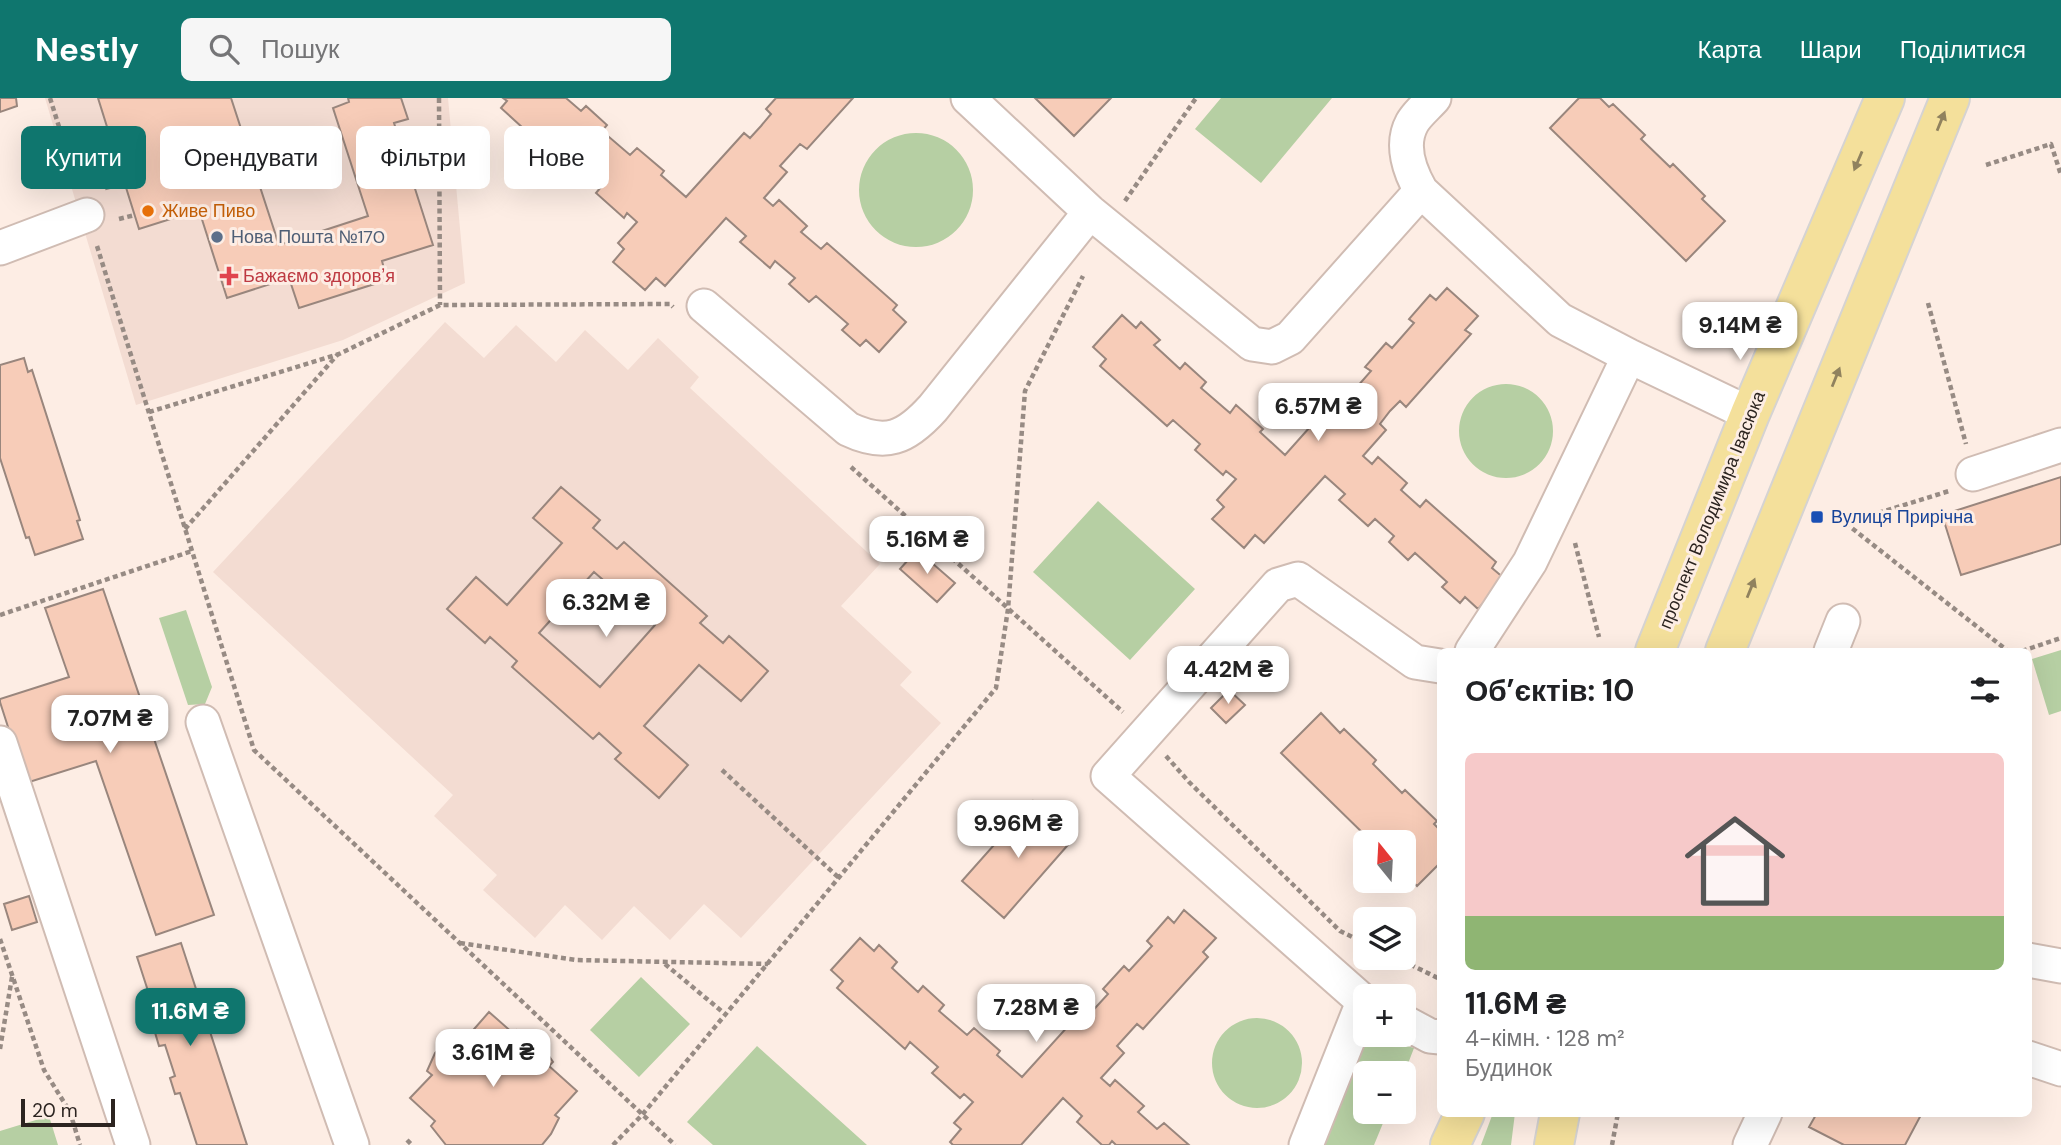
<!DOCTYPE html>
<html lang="uk">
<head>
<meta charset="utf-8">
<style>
	body { margin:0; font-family:"DM Sans",sans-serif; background:#f6f6f6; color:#202124; height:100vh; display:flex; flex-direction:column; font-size:26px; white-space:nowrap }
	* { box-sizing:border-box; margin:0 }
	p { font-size:23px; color:#757577 }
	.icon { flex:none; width:38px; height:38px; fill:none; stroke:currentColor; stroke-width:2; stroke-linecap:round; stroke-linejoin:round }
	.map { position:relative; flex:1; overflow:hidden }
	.side { position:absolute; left:1437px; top:550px; width:595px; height:469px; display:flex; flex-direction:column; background:#fff; border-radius:10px; box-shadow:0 7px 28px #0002 }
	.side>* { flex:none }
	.top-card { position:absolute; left:21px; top:28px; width:665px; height:63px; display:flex; gap:14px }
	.needle { width:46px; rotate:342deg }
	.fabs { position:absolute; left:1353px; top:732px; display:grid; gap:14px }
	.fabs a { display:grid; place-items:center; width:63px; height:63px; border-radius:10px; background:#fff; box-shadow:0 7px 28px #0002; font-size:35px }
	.scale { position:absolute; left:21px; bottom:18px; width:94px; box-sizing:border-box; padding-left:7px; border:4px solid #2c2420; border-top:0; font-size:19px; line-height:24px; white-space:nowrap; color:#2c2420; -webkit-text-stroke:5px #fdede4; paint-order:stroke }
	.price { position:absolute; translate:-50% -60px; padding:0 16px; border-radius:14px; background:#fff; color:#222; font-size:23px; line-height:46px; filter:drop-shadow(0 2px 4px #0008) }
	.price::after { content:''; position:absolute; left:50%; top:42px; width:21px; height:16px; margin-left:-10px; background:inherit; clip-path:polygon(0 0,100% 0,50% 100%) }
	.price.selected { background:#0f766e; color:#fff }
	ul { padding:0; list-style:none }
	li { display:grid; align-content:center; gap:14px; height:371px; padding:0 28px }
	li span { display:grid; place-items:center; height:217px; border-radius:10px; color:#555 }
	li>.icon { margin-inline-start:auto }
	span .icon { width:126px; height:126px; fill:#fffc; stroke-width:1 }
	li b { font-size:30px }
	h2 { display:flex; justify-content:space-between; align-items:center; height:84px; padding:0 28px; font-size:30px }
	.tag { padding:0 24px; border-radius:10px; background:#fff; box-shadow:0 7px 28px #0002; font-size:24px; line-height:63px }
	.tag.selected { background:#0f766e; color:#fff }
	header { display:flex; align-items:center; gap:42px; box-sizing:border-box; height:98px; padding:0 35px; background:#0f766e; color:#fff }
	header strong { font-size:33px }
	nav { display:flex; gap:38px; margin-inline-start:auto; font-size:24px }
	.search { width:490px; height:63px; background:#f6f6f6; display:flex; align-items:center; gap:18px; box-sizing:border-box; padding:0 24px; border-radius:10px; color:#757577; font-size:26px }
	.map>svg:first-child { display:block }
	.built { fill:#f3dcd2 }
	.green { fill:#b6cfa3 }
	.building { fill:#f7ccb8; stroke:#99867d; stroke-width:2; fill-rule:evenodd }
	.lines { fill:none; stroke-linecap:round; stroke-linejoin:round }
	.minor-casing { stroke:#d0bcb3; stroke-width:37 }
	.major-casing { stroke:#d5d3d2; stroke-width:42 }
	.path { stroke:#978b84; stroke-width:4.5; stroke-dasharray:5 3.5; stroke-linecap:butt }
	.minor { stroke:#fff; stroke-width:33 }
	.major { stroke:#f4e09b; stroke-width:38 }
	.oneway { fill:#90825e }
	.food-dot { fill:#e8710a; stroke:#fdede4; stroke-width:2.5 }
	.service-dot { fill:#5c6f8a; stroke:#fdede4; stroke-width:2.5 }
	.health-dot { fill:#e0444e; stroke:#fdede4; stroke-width:2.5 }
	.transit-dot { fill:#1a4fb4; stroke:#fdede4; stroke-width:2.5 }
	.labels { text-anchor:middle; stroke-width:6; stroke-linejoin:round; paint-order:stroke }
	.food-label { font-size:18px; fill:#c56008; stroke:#fdede4; text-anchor:start }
	.service-label { font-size:18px; fill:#4e5e75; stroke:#fdede4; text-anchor:start }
	.health-label { font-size:18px; fill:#be3a42; stroke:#fdede4; text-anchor:start }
	.street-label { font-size:18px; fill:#2c2420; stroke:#fdede4 }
	.transit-label { font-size:18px; fill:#164399; stroke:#fdede4; text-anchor:start }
</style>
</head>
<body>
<header>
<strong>Nestly</strong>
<div class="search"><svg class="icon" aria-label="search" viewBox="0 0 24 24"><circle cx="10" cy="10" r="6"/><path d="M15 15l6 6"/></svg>Пошук</div>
<nav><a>Карта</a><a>Шари</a><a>Поділитися</a></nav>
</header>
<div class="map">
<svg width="2061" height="1047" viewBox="0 0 2061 1047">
	<rect width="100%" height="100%" fill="#fdede4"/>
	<path class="built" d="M45,0H448L465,185L343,242L136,307Z
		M445,224L484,260L516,227L556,264L585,232L628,272L658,240L699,279L690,290L880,466L841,508L912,574L900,587L941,625L741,840L704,806L670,842L634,808L602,842L565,807L535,840L483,792L497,777L434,718L453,697L213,474Z"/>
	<path class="green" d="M1221,0H1332L1261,85L1195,31Z
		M859 92a57 57 0 1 1 114 0a57 57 0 1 1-114 0Z
		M1459 333a47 47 0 1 1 94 0a47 47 0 1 1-94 0Z
		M1098,403L1195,491L1130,562L1033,474Z
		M186,512L212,589L205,606L188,607L159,520Z
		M2061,552V613L2049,617L2032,561Z
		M641,879L690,926L639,979L590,932Z
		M1212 965a45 45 0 1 1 90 0a45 45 0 1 1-90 0Z
		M1365,936L1414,950L1404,976L1365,975V1013H1388L1374,1047H1320Z
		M757,948L867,1047H713L687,1024Z
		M1493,1015H1515L1511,1047H1481Z
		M49,1018L58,1047H0V1033Z"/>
	<path class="building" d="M0,0H16L17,8L0,14Z
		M98,0H231L279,147L368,118L333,10L349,4L348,0H401L408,21L394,25L433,147L382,163L387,182L299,210L289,180L227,200L199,112L139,131Z
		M503,0H566L581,13L586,8L607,27L602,33L630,57L637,50L664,73L661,77L686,99L744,35L750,40L761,28L771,16L766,11L776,0H853L807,51L800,46L780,68L787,74L764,100L773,108L779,102L807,128L801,134L821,151L827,145L897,207L893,212L906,224L879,254L866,242L860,248L842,232L848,226L816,198L809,204L789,186L795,180L775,163L770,170L740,144L746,138L726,120L665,188L656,180L645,192L613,164L624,151L618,145L637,124L627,115L624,120L596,95L601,89L574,64L568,71L501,10L507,3Z
		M1035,0H1111L1074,38Z
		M1579,0H1600L1609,9L1613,6L1645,37L1641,41L1670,69L1673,66L1705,98L1702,101L1725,123L1686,163L1550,30Z
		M1447,190L1478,218L1465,232L1471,236L1406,309L1400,303L1390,313L1380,326L1386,332L1363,358L1372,366L1378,359L1407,385L1401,392L1420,409L1426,402L1496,464L1492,470L1505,481L1478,511L1465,499L1460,505L1442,489L1447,484L1415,455L1408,462L1389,444L1394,438L1375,421L1368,428L1339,402L1345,396L1325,378L1264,445L1255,437L1244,450L1212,421L1224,409L1217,402L1236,381L1226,373L1223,377L1195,352L1200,346L1173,322L1167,328L1100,268L1106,261L1093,249L1122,217L1136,230L1141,224L1160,242L1154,247L1180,271L1185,265L1206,284L1201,290L1230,315L1236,307L1263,331L1260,334L1285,357L1343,292L1349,298L1371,273L1365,269L1386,245L1392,250L1414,225L1409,221L1430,197L1436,202Z
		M24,260L28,274L32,272L80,422L77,423L83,441L35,457L29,439L26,440L0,360V267Z
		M2061,379V446L1961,477L1942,417Z
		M561,389L600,422L593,430L617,451L624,444L707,518L700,525L723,545L729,538L768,573L741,603L699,567L644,628L688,667L659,700L615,661L621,655L599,635L593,641L512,569L517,563L490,539L485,545L447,511L476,479L507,507L562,445L533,420ZM594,474L655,527L600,589L539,535Z
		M917,452L955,485L937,504L900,471Z
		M103,491L214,817L156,837L96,663L26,685L0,604V601L69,579L45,510Z
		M1229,592L1245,607L1226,625L1211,610Z
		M1321,615L1340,635L1344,631L1376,662L1373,666L1402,695L1405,692L1437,723L1434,726L1440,732V765L1417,788L1404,775V744H1372L1281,655Z
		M1033,703L1074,740L1004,820L962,783Z
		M29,798L37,824L12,832L4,806Z
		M1184,812L1216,840L1203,854L1208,859L1143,931L1137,926L1117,948L1124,955L1101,980L1110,988L1115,982L1144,1008L1138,1014L1157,1031L1164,1025L1189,1047H1116L1112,1043L1109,1047H1102L1077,1024L1082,1018L1063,1000L1021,1047H953L950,1044L961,1031L954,1025L973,1004L964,996L960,1000L932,975L938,969L910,944L905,951L837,890L843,883L831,872L860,840L874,853L879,847L897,864L892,870L918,894L923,888L944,907L939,913L967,937L974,930L1000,953L997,957L1022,979L1080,915L1086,920L1108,896L1103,891L1124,868L1129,873L1152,848L1147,843L1168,819L1174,825Z
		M181,845L247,1047H197L180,995L175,996L170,980L175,978L165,947L159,948L154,931L160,930L137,859Z
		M489,914L514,936L517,932L531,939L544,951L553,964L549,968L577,993L555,1017L559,1020L551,1036L542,1047H446L431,1028L435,1023L410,1000L432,977L427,973L435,955L446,944L463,934L468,938Z
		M1817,1015H1922L1905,1047H1844L1809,1029Z"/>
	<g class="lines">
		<defs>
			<path id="minor" d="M968,0L1090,114L1252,246L1272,249L1290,240L1421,93L1560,222L1629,258L1750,316
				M1421,93C1410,74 1400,47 1412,25C1417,16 1427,8 1434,0
				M0,150L87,117
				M704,208L848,331C886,349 906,340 933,310L1090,114
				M1973,376L2061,347
				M1472,553L1530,464L1629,258
				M1831,553L1843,523
				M203,624L352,1047
				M0,645L133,1047
				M2028,862L2061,868
				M1365,905L1108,678L1278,487L1298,481L1415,564L1440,568
				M1404,924L1430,938L1440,939
				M2028,960L2061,971
				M1306,1047L1363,904
				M1750,1047L1765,1015"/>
			<path id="major" d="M1655,553L1750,316L1885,0
				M1725,553L1950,0
				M1450,1047L1465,1015
				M1554,1047L1560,1015"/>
		</defs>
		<use href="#minor" class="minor-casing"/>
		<use href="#major" class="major-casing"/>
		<path class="path" d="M50,0L77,86
			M439,0L440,207
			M1986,67L2051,46L2061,77
			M105,90L125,85
			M1125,103L1196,0
			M119,121L135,117
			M97,148L254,652L675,1047
			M1928,205L1966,346
			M149,314L339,256L440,207L670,206L673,209
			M851,369L1123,614
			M1839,420L2008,553
			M1846,425L1949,393
			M185,431L338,256
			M1575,445L1599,539
			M0,517L192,453
			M2022,553L2061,540
			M1166,658L1189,684L1340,833L1365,845
			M722,672L839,780
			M0,841L44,972L70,1014L80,1047
			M460,845L576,862L768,866
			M1395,859L1440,881
			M665,866L725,916
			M0,951L12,879
			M407,1042L412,1047
			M613,1047L642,1017L996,590L1008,511L1025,293L1083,178
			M1612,1047L1618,1015"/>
		<use href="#minor" class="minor"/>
		<use href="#major" class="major"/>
	</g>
	<defs><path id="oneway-solid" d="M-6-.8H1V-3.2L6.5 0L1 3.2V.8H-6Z" transform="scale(1.75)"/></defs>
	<g class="oneway">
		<use href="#oneway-solid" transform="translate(1941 23) rotate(-68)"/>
		<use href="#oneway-solid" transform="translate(1858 63) rotate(113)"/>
		<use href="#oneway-solid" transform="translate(1836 279) rotate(-68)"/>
		<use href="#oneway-solid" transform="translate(1751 490) rotate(-68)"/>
	</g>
	<circle class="food-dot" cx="148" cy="113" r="7"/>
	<circle class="service-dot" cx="217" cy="139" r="7"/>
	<path class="health-dot" d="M225.5 167.5h7v7h7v7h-7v7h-7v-7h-7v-7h7z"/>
	<rect class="transit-dot" x="1810" y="412" width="14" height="14" rx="3.5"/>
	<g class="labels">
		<g class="food-label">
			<text x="162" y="119">Живе Пиво</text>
		</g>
		<g class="service-label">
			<text x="231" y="145">Нова Пошта №170</text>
		</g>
		<g class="health-label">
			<text x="243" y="184">Бажаємо здоровʼя</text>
		</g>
		<g class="street-label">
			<text transform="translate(1712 412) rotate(-68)" y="6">проспект Володимира Івасюка</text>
		</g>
		<g class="transit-label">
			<text x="1831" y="425">Вулиця Прирічна</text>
		</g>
	</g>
</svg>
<div class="fabs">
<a><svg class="needle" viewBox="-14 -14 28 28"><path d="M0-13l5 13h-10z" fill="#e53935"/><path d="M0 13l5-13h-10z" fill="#757577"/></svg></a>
<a><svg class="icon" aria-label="layers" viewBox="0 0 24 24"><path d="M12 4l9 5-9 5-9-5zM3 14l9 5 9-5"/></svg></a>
<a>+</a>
<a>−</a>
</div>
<div class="scale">20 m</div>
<b class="price" style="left:1740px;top:264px">9.14M ₴</b>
<b class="price" style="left:1318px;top:345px">6.57M ₴</b>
<b class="price" style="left:927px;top:478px">5.16M ₴</b>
<b class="price" style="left:606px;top:541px">6.32M ₴</b>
<b class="price" style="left:1228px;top:608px">4.42M ₴</b>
<b class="price" style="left:110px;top:657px">7.07M ₴</b>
<b class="price" style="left:1018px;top:762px">9.96M ₴</b>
<b class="price" style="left:1036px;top:946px">7.28M ₴</b>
<b class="price selected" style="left:190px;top:950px">11.6M ₴</b>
<b class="price" style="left:493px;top:991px">3.61M ₴</b>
<div class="top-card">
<a class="tag selected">Купити</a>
<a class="tag">Орендувати</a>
<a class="tag">Фільтри</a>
<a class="tag">Нове</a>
</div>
<section class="side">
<h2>Об’єктів: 10<svg class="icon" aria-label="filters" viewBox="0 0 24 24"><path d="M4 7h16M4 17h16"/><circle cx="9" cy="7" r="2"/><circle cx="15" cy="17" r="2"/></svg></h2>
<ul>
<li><span style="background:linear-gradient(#f6c9c9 75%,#8fb573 0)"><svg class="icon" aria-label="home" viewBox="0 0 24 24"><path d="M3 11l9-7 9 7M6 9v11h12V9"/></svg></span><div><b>11.6M ₴</b><p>4-кімн. · 128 m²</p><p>Будинок</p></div></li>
</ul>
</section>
</div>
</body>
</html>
